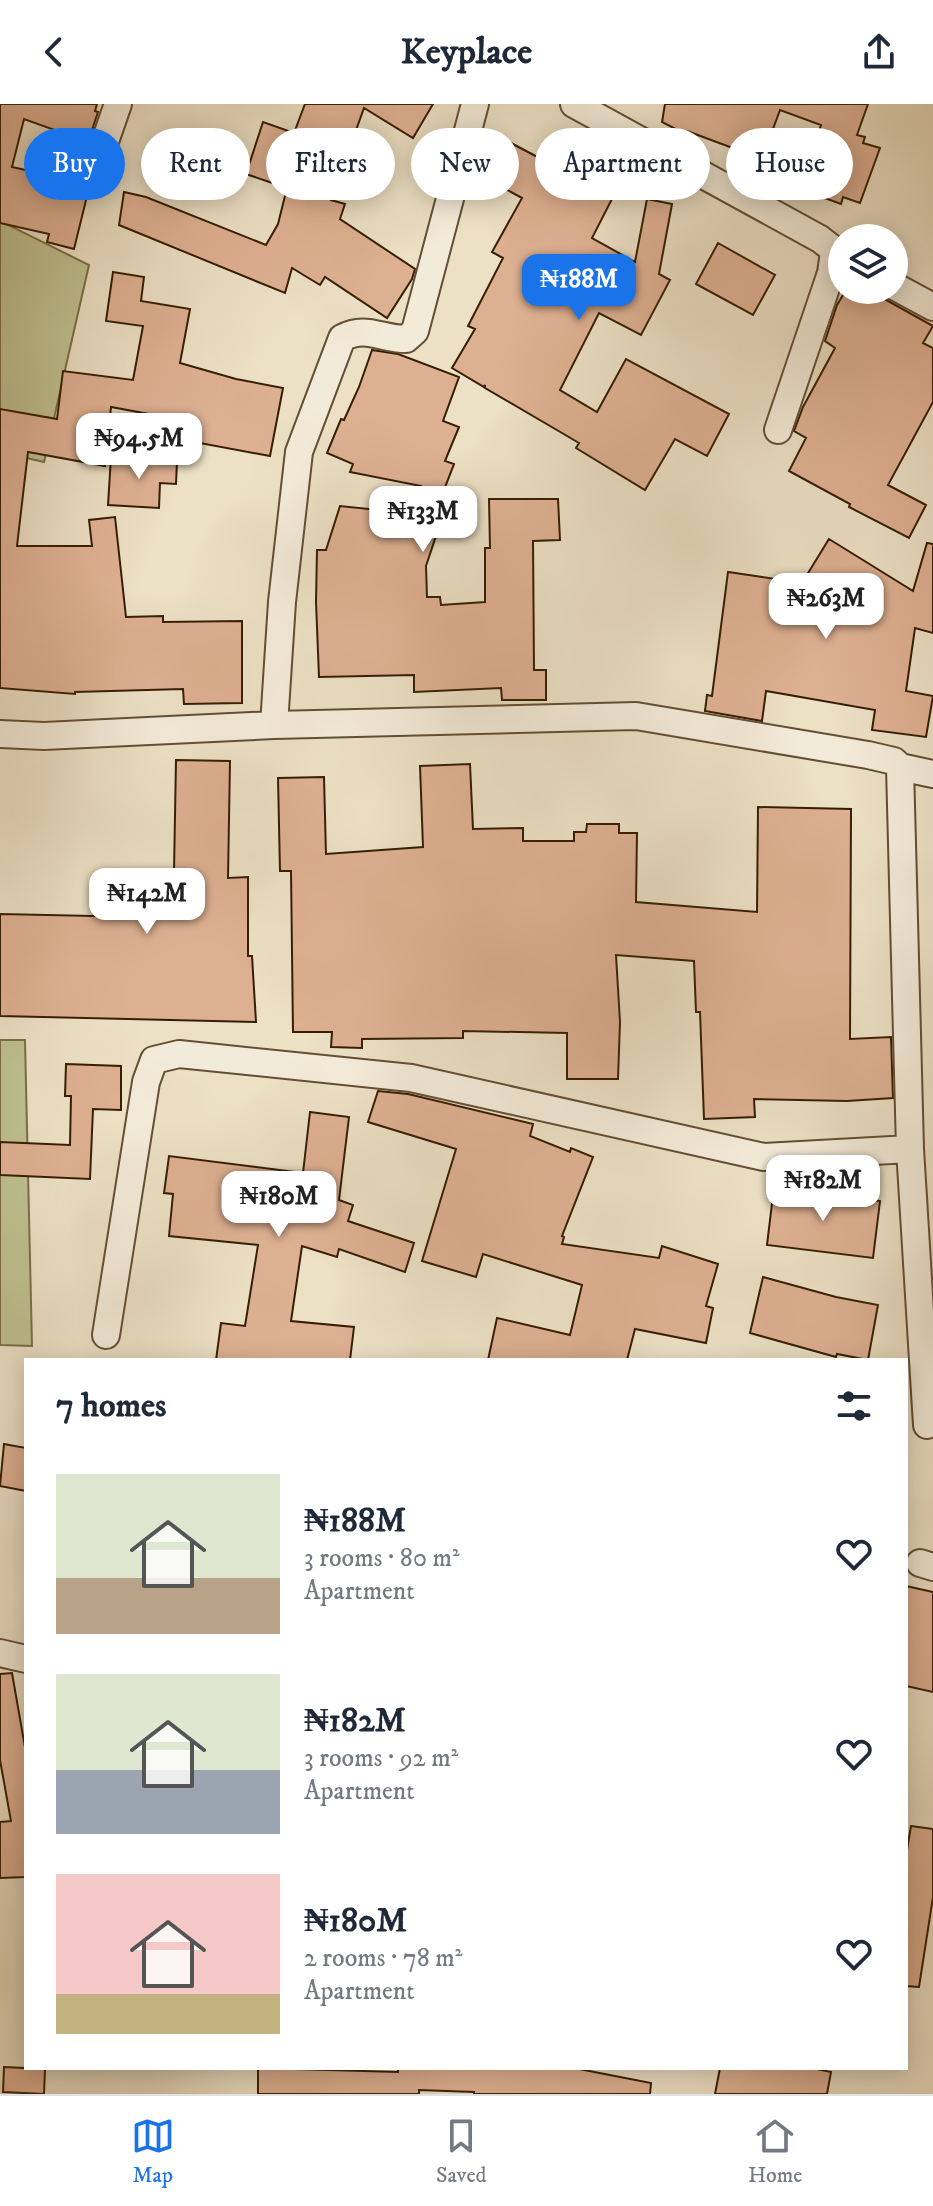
<!DOCTYPE html>
<html lang="en">
<head>
<meta charset="utf-8">
<style>
	body { margin:0; font-family:"IM FELL DW Pica",serif; background:#f6f6f7; color:#1f2937; height:100vh; display:flex; flex-direction:column; font-size:30px; white-space:nowrap }
	* { box-sizing:border-box; margin:0 }
	p { font-size:26px; color:#747a83 }
	.icon { flex:none; width:44px; height:44px; fill:none; stroke:currentColor; stroke-width:2; stroke-linecap:round; stroke-linejoin:round }
	.map { position:relative; flex:1; overflow:hidden }
	.side { position:absolute; left:24px; top:1254px; width:884px; height:712px; display:flex; flex-direction:column; background:#fff; border-radius:0px; box-shadow:0 4px 20px #0003 }
	.side>* { flex:none }
	.hud { position:absolute; left:24px; top:24px; width:886px; height:72px; display:flex; gap:16px }
	.controls { position:absolute; left:828px; top:120px; display:grid; gap:16px }
	.controls a { display:grid; place-items:center; width:80px; height:80px; border-radius:50%; background:#fff; box-shadow:0 4px 20px #0003; font-size:40px }
	.price { position:absolute; translate:-50% -68px; padding:0 18px; border-radius:16px; background:#fff; color:#222; font-size:26px; line-height:52px; filter:drop-shadow(0 2px 4px #0008) }
	.price::after { content:''; position:absolute; left:50%; top:48px; width:24px; height:18px; margin-left:-12px; background:inherit; clip-path:polygon(0 0,100% 0,50% 100%) }
	.price.on { background:#1a73e8; color:#fff }
	ul { padding:0; list-style:none }
	li { display:flex; align-items:center; gap:24px; height:200px; padding:0 32px }
	li span { display:grid; place-items:center; flex:none; width:224px; height:160px; border-radius:0px; color:#555 }
	li>.icon { margin-inline-start:auto }
	span .icon { width:96px; height:96px; fill:#fffc; stroke-width:1 }
	li b { font-size:34px }
	h2 { display:flex; justify-content:space-between; align-items:center; height:96px; padding:0 32px; font-size:34px }
	.chip { padding:0 28px; border-radius:36px; background:#fff; box-shadow:0 4px 20px #0003; font-size:28px; line-height:72px }
	.chip.on { background:#1a73e8; color:#fff }
	header { display:flex; justify-content:space-between; align-items:center; height:104px; padding:0 32px; background:#fff; font-size:36px; font-weight:800 }
	.menu { display:flex; justify-content:space-around; align-items:center; height:112px; border-top:2px solid #e0e1e3; background:#fff; font-size:22px; color:#747a83 }
	.menu a { display:grid; justify-items:center; gap:4px }
	.menu .on { color:#1a73e8 }
	.map>svg:first-child { display:block }
	.green { fill:#bfc090; stroke:#7a6f4a; stroke-width:2 }
	.building { fill:#deb092; stroke:#361e03; stroke-width:2 }
	.lines { fill:none; stroke-linecap:round; stroke-linejoin:round }
	.minor-casing { stroke:#644e34; stroke-width:30 }
	.minor { stroke:#f3ebd9; stroke-width:26 }
</style>
</head>
<body>
<header><svg class="icon" aria-label="back" viewBox="0 0 24 24"><path d="M15 5l-7 7 7 7"/></svg>Keyplace<svg class="icon" aria-label="share" viewBox="0 0 24 24"><path d="M12 15V3M7 8l5-5 5 5M5 13v7h14v-7"/></svg></header>
<div class="map">
<svg width="933" height="1990" viewBox="0 0 933 1990">
	<rect width="100%" height="100%" fill="#ece0c5"/>
	<filter id="stains"><feTurbulence type="fractalNoise" baseFrequency=".0025" numOctaves="4"/><feColorMatrix values="0 0 0 0 .2 0 0 0 0 .09 0 0 0 0 .02 0 0 0 .5 -.17"/></filter>
	<radialGradient id="worn" r=".72"><stop offset=".6" stop-color="#630" stop-opacity="0"/><stop offset="1" stop-color="#630" stop-opacity=".3"/></radialGradient>
	<path class="green" d="M0,117L89,161L44,358L0,348Z
		M0,936H25L32,1242L0,1241Z"/>
	<path class="building" d="M0,0H97L95,7L98,8L88,38L24,15L12,63L39,69L38,75L88,88L74,145L47,138L49,130L0,119Z
		M305,0H433L413,34L364,4L331,96L345,100L340,115L415,165L412,175L387,214L325,173L320,181L292,164L285,189L119,121L124,88L146,93L266,141L278,120L287,84L246,70L263,18L294,29Z
		M665,0H868L857,31L865,33L863,39L880,44L860,99L843,93L841,100L816,91L818,85L801,79L821,21L780,6L762,55L687,27L685,30L662,18Z
		M511,39L613,93L592,134L635,158L647,95L672,100L659,170L670,176L641,231L599,209L560,286L597,308L626,255L729,310L707,352L675,335L645,386L576,344L579,339L485,284V281L484,283L452,264L475,225L468,222L503,154L492,148L522,94L491,77Z
		M718,139L775,171L753,211L696,180Z
		M113,168L144,173L141,197L190,205L180,259L236,275L283,284L270,352L189,337L192,318L111,303L105,362L28,348L17,442H92L89,416L115,413L126,513L163,512V518L242,517V599L184,600L183,585L75,588V590L0,584V305L57,315L63,267L133,276L143,222L106,217Z
		M846,186H875L886,196L933,222L923,239L933,244V298L888,381L926,401L909,434L849,403L850,400L789,367L806,334L794,327L803,303L835,244L825,237L837,201Z
		M372,246L398,250L459,273L443,317L459,323L445,357L454,360L428,427L437,429L426,462L427,493H440L441,501L485,498V444H490L489,395H558L560,436L533,437L534,566H546V596H502L501,584L414,588V571L319,573L316,498L317,446H326L340,402L417,410L421,382L350,368L353,360L327,349L341,315L344,316L359,283Z
		M111,353L177,357L176,380L160,379L159,404L108,401Z
		M829,435L913,487L927,439L933,440V529L915,524L906,587L933,592L926,633L872,626L875,606L766,587L762,617L705,607L707,591L712,592L728,468L802,479Z
		M176,656L230,657L228,774L248,773V852H252L256,918L0,912V810L187,814L185,768L174,767Z
		M470,660L473,725L523,724V737H574V728H586L587,720H619V729H637L636,798L757,808L758,703L851,705L850,935L891,933L893,994L847,997L754,995L755,1013L704,1015L700,908H696L694,857L616,851L620,918L618,975H567V929L463,927V934L362,935V944L331,943L332,928H293L291,767H280L278,674L324,673L326,750L423,743L420,662Z
		M66,960L121,962V1006L93,1005L90,1075L0,1071V1038L70,1041L71,992H65Z
		M378,987L408,990L533,1020L530,1032L570,1048L571,1044L593,1053L562,1132L564,1133L562,1140L659,1154L662,1142L718,1160L706,1202L713,1204L706,1239L635,1225L627,1256H488L497,1214L570,1231L582,1181L483,1150L476,1173L422,1157L456,1045L368,1018Z
		M310,1008L349,1013L339,1096L353,1101L348,1117L414,1139L405,1168L339,1145L337,1153L302,1142L291,1217L354,1223L350,1256H216L221,1219L245,1222L258,1141L169,1132L173,1090L164,1089L169,1052L303,1069Z
		M774,1083L880,1097L873,1154L767,1141Z
		M763,1173L836,1193L878,1201L868,1256L837,1250L836,1253L750,1229Z
		M4,1340L26,1344V1387L0,1382Z
		M906,1482L933,1488V1588L906,1582Z
		M12,1569L26,1649V1773L0,1774V1718L11,1717L0,1656V1570Z
		M911,1722L933,1725V1793L919,1883L906,1882V1752Z
		M4,1963L45,1965L44,1990L3,1988Z
		M258,1964L398,1968V1964H574L651,1979L650,1990H474V1988L419,1986V1990H258Z
		M720,1964H812L831,1968L827,1990H715Z"/>
	<g class="lines">
		<defs>
			<path id="minor" d="M574,0L820,135L842,152
				M93,72L118,0
				M894,182L933,203
				M778,326L831,169L834,148
				M274,621L282,498L299,348L342,234C366,221 381,235 406,235L415,227L475,0
				M0,630L44,632L274,621L636,612L868,651L894,657L900,663L933,670
				M900,663L910,1045L927,1321
				M106,1231L146,978L154,956L179,950L411,974L764,1053L910,1045
				M920,1459L933,1463
				M0,1549L26,1555"/>
		</defs>
		<use href="#minor" class="minor-casing"/>
		<use href="#minor" class="minor"/>
	</g>
	<rect width="100%" height="100%" filter="url(#stains)"/>
	<rect width="100%" height="100%" fill="url(#worn)"/>
</svg>
<div class="controls">
<a><svg class="icon" aria-label="layers" viewBox="0 0 24 24"><path d="M12 4l9 5-9 5-9-5zM3 14l9 5 9-5"/></svg></a>
</div>
<b class="price on" style="left:579px;top:218px">₦188M</b>
<b class="price" style="left:139px;top:377px">₦94.5M</b>
<b class="price" style="left:423px;top:450px">₦133M</b>
<b class="price" style="left:826px;top:537px">₦263M</b>
<b class="price" style="left:147px;top:832px">₦142M</b>
<b class="price" style="left:823px;top:1119px">₦182M</b>
<b class="price" style="left:279px;top:1135px">₦180M</b>
<div class="hud">
<a class="chip on">Buy</a>
<a class="chip">Rent</a>
<a class="chip">Filters</a>
<a class="chip">New</a>
<a class="chip">Apartment</a>
<a class="chip">House</a>
</div>
<section class="side">
<h2>7 homes<svg class="icon" aria-label="filters" viewBox="0 0 24 24"><path d="M4 7h16M4 17h16"/><circle cx="9" cy="7" r="2"/><circle cx="15" cy="17" r="2"/></svg></h2>
<ul>
<li><span style="background:linear-gradient(#dfe7d0 65%,#b9a48a 0)"><svg class="icon" aria-label="home" viewBox="0 0 24 24"><path d="M3 11l9-7 9 7M6 9v11h12V9"/></svg></span><div><b>₦188M</b><p>3 rooms · 80 m²</p><p>Apartment</p></div><svg class="icon" aria-label="heart" viewBox="0 0 24 24"><path d="M12 20l-8-8c-3-5 5-10 8-4 3-6 11-1 8 4z"/></svg></li>
<li><span style="background:linear-gradient(#dfe7d0 60%,#9aa5b1 0)"><svg class="icon" aria-label="home" viewBox="0 0 24 24"><path d="M3 11l9-7 9 7M6 9v11h12V9"/></svg></span><div><b>₦182M</b><p>3 rooms · 92 m²</p><p>Apartment</p></div><svg class="icon" aria-label="heart" viewBox="0 0 24 24"><path d="M12 20l-8-8c-3-5 5-10 8-4 3-6 11-1 8 4z"/></svg></li>
<li><span style="background:linear-gradient(#f6c9c9 75%,#c2b280 0)"><svg class="icon" aria-label="home" viewBox="0 0 24 24"><path d="M3 11l9-7 9 7M6 9v11h12V9"/></svg></span><div><b>₦180M</b><p>2 rooms · 78 m²</p><p>Apartment</p></div><svg class="icon" aria-label="heart" viewBox="0 0 24 24"><path d="M12 20l-8-8c-3-5 5-10 8-4 3-6 11-1 8 4z"/></svg></li>
</ul>
</section>
</div>
<nav class="menu">
<a class="on"><svg class="icon" aria-label="map" viewBox="0 0 24 24"><path d="M3 6l6-2 6 2 6-2v14l-6 2-6-2-6 2zM9 4v14M15 6v14"/></svg>Map</a>
<a><svg class="icon" aria-label="saved" viewBox="0 0 24 24"><path d="M7 4h10v16l-5-4-5 4z"/></svg>Saved</a>
<a><svg class="icon" aria-label="home" viewBox="0 0 24 24"><path d="M3 11l9-7 9 7M6 9v11h12V9"/></svg>Home</a>
</nav>
</body>
</html>
